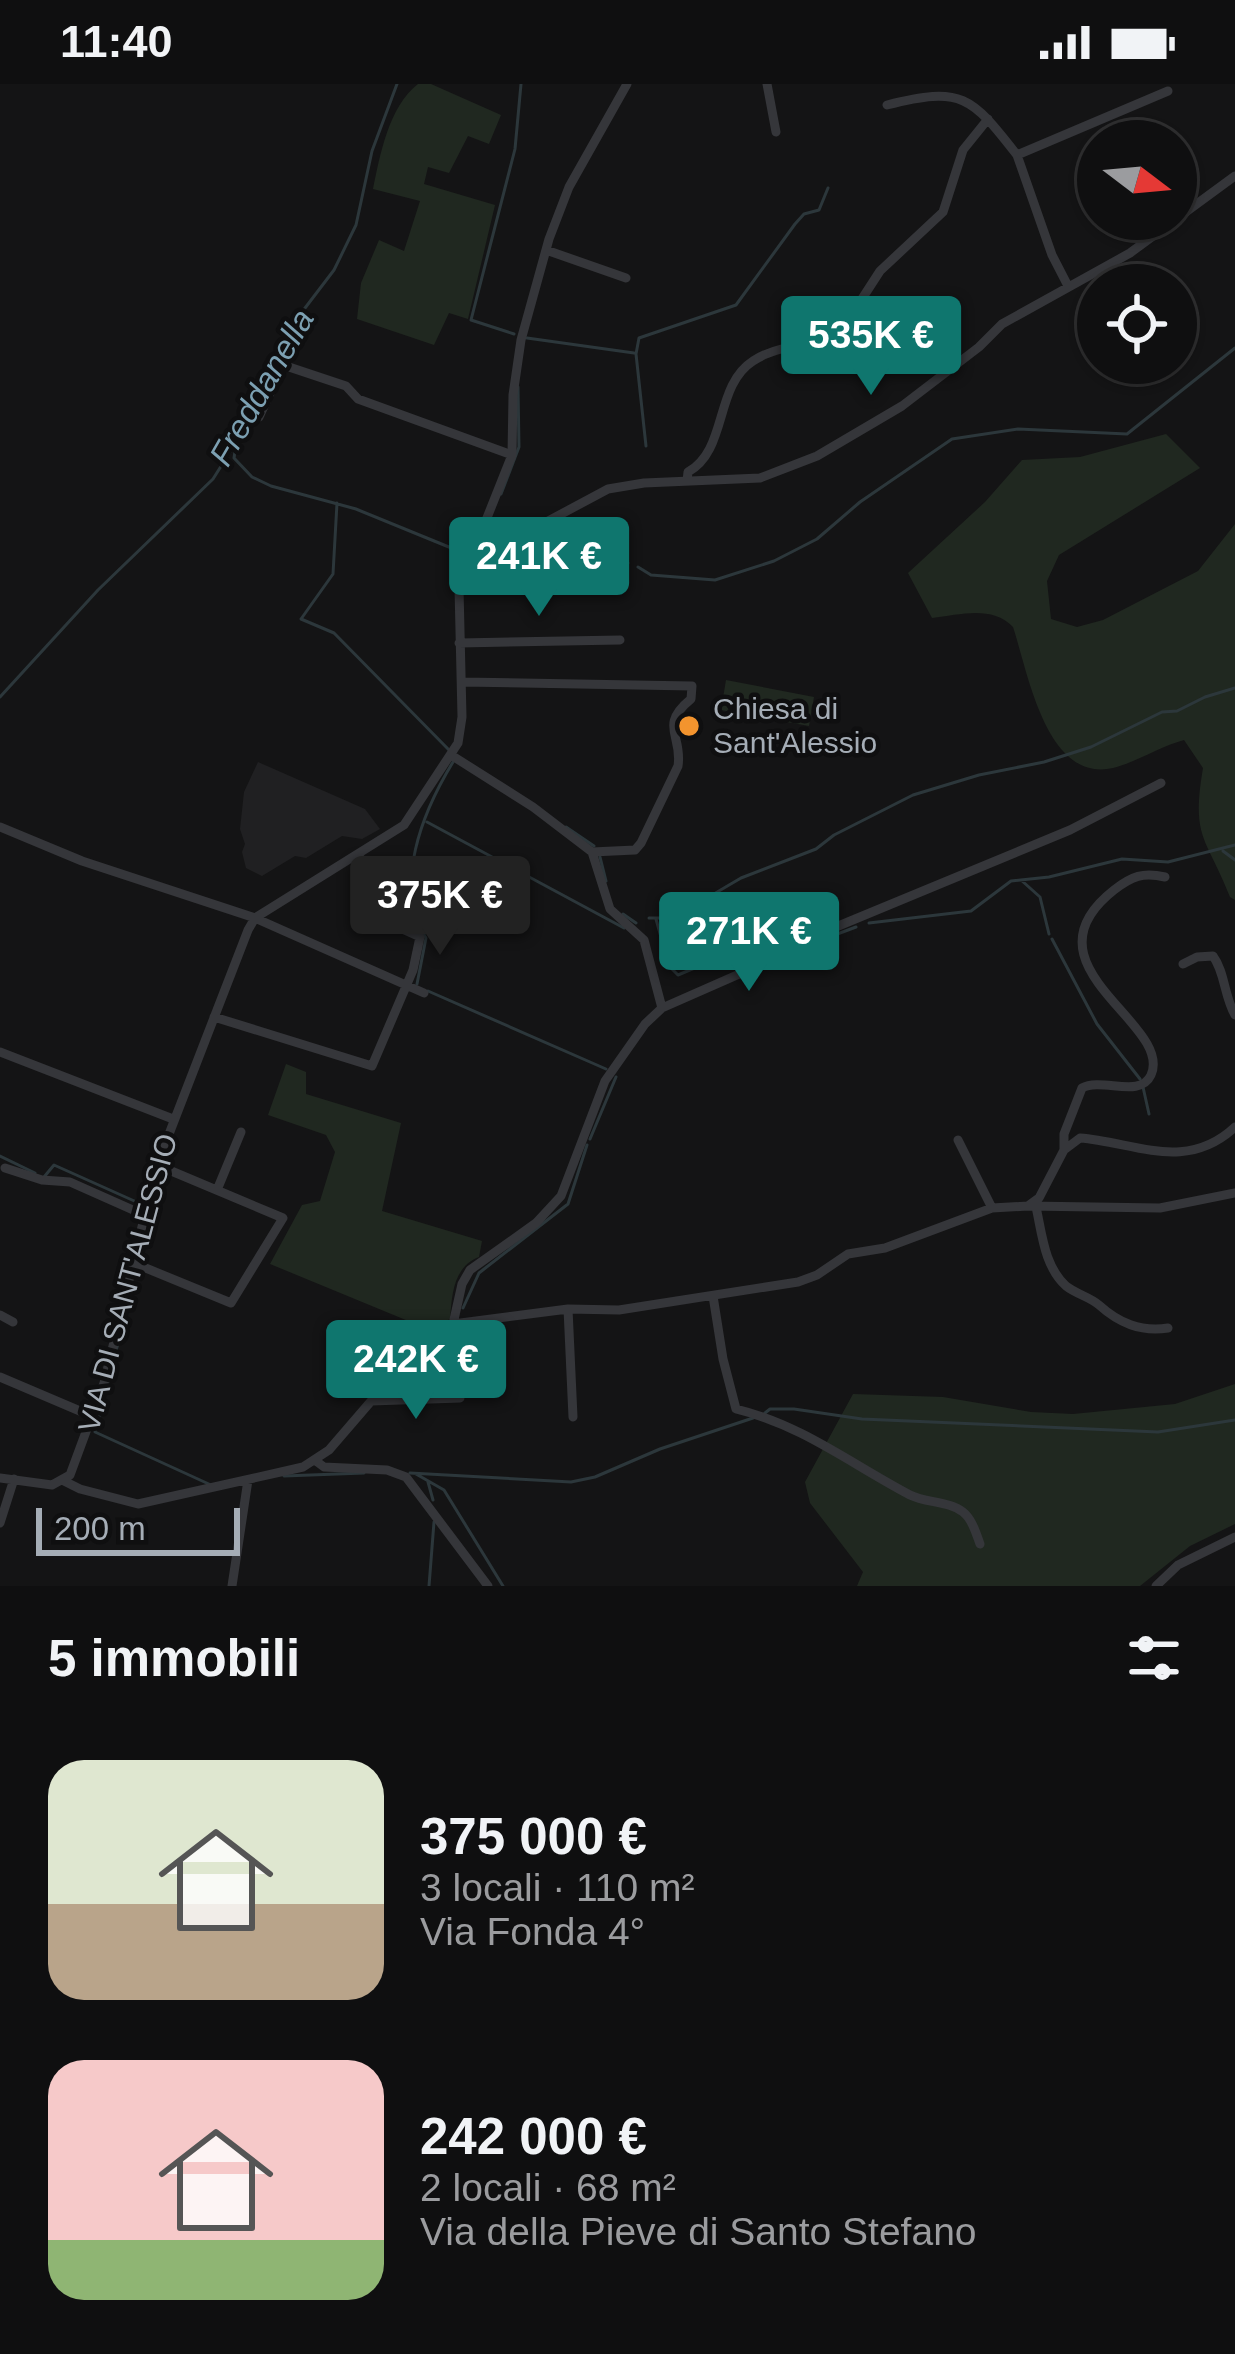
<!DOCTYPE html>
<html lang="it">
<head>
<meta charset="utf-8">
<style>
	body { margin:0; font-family:Helvetica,sans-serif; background:#1d1d1e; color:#f1f3f6; height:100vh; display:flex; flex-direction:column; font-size:45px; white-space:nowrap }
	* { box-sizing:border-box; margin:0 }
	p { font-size:39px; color:#9b9c9f }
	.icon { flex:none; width:66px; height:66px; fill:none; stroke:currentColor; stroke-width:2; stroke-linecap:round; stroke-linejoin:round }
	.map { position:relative; height:1502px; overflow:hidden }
	.details { display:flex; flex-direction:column; background:#0f0f10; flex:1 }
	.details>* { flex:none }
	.needle { width:78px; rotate:106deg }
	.fabs { position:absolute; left:1077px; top:36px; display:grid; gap:24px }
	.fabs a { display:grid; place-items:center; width:120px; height:120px; border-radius:50%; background:#0f0f10; box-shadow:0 3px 9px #0004,0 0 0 3px #2f2f30; font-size:60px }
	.scale { position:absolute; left:36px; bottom:30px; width:204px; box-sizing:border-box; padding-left:12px; border:6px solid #a5adb6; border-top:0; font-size:33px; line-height:42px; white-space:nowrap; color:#a5adb6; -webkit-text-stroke:9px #0f0f10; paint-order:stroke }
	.price { position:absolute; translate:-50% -102px; padding:0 27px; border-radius:12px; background:#0f766e; color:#fff; font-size:39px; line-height:78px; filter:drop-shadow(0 3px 6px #0008) }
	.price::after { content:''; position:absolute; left:50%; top:72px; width:36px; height:27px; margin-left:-18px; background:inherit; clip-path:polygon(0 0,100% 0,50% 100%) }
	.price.current { background:#222; color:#fff }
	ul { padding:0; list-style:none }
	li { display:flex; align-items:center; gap:36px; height:300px; padding:0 48px }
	li span { display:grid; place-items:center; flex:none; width:336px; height:240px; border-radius:36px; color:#555 }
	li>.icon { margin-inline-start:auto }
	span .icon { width:144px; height:144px; fill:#fffc; stroke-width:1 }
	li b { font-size:51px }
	h2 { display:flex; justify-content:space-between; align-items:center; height:144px; padding:0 48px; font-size:51px }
	.status { display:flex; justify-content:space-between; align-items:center; height:84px; padding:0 60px; background:#0f0f10; direction:ltr }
	.status svg { height:33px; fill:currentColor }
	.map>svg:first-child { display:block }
	.built { fill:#202022 }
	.green { fill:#202820 }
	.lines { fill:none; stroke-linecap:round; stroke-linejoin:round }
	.stream { stroke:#2c373b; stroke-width:3 }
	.minor { stroke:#35363a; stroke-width:9 }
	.poi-dot { fill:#f3942e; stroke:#0f0f10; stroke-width:4.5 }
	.labels { text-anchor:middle; stroke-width:9; stroke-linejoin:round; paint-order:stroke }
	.poi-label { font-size:30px; fill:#a5adb6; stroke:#0f0f10; text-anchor:start }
	.street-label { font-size:30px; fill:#a5adb6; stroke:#0f0f10 }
	.water-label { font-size:33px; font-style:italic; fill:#7ca0b2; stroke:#0f0f10 }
</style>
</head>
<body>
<div class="status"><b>11:40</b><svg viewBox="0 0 49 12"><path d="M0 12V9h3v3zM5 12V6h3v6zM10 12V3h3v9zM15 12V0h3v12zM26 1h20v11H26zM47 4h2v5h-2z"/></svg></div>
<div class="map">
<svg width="1235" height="1502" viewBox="0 0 1235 1502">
	<rect width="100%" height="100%" fill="#141415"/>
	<path class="built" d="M258,678L365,725L380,745L362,755L342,752L306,774L295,772L262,792L246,784L242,768L245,760L240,745L244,708Z"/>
	<path class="green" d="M418,0H431L501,31L489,60L468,52L449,89L428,83L424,100L495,121L468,235L449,229L434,261L357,235L361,199L379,156L404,167L420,117L373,105C380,71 389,22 418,0Z
		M1166,350L1200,384L1059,471L1047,497L1051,535L1077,543L1103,536L1198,487L1235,440V816L1230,813C1206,752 1191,755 1203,684L1184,656C1161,662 1137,678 1113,684C1046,699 1028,588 1013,543C992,521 960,531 932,534L908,489L985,418L1022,376L1080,373Z
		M726,596L814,613L809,642L721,626Z
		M286,980L306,988V1010L401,1039L382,1127L482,1157L479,1173C453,1183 452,1211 450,1235L430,1246L270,1180L302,1121L320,1117L335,1068L326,1051L268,1031Z
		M1235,1300V1440L1190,1462L1140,1502H857L863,1488L810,1419L805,1398L853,1310L943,1313L1031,1328L1073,1330L1175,1320Z"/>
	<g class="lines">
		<path class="stream" d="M514,250L471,236L515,65L521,0
			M527,254L634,269
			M236,361L234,374L252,393L271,402L356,425L466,470
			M646,362L636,270L639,254L736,221L795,140L804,130L819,126L828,104
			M501,410L519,363L518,303
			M337,419L333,490L301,535L334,549L450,667
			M475,472L628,479
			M638,483L651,491L715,496L774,477L817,455L860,418L952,355L1018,345L1127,350L1235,264
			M0,613L98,506L213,395L240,352L276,272L302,228L334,186L356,141L372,67L397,0
			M427,738L624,844
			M566,743L594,762
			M1223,767L1235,776
			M600,773L606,797
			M1021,796L1040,813L1049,850
			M623,830L636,839
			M649,834H673L741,794L816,765L834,751L913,711L979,691L1044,678L1091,663L1162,628L1177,627L1205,613L1235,604
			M656,835L669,882L678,891L766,854L779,856L787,864
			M869,839L971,827L1011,797L1049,793L1122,775L1168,778L1235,761
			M1052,855L1097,940L1140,995
			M816,858L856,843
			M794,868L808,862
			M417,900L426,854C393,801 422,729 453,678
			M428,907L606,985
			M1143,1003L1149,1030
			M590,1055L616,993
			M0,1072L35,1089
			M44,1093L54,1081L141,1120
			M463,1224L479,1189L568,1120L587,1061
			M125,1232L95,1348L211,1401
			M765,1329L770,1325H794L862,1335L1158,1348L1235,1336
			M410,1389L571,1398L595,1393L660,1365L753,1334
			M416,1390L444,1406L503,1502
			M284,1392L364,1389
			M428,1398L433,1416
			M429,1502L434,1438"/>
		<path class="minor" d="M767,0L776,48
			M887,21C962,2 971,12 1017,71
			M546,166L626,194
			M1068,202L1052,171L1017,71L1168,7
			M259,333L283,281L346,302L358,315L512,371
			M687,397L688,388C728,366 714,302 753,277C775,262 810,260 836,255L880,187L943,128L963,66L988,35
			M474,462L522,451L608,405L644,399L760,394L817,372L902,322L979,263L1002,240L1130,169L1235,92
			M459,559L620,556
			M462,598L692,602L691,615C658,642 683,651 678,682L641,759L635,766L592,768
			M451,671L533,723L592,768L610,825L644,856L662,924
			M0,743L82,777L255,834L424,909
			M355,773L403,792
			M1183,880L1197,873L1213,872C1225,888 1224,912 1235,931
			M214,933L372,982L413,886L420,853L371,831
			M0,968L173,1035
			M958,1056L992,1124
			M1064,1066V1050L1082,1004C1102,993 1140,1015 1151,991C1174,939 1017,882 1114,806C1132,792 1143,788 1165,793
			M5,1084L42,1096L70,1098L142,1130
			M217,1106L241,1048
			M1028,1122L1160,1124L1235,1109
			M1036,1123C1042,1149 1044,1182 1066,1202C1076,1210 1090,1213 1099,1221C1119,1239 1140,1248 1168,1244
			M131,1178L231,1219L283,1134L157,1081
			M713,1212L723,1275L736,1325C802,1341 851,1380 910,1411C926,1419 949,1417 963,1428C972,1435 976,1449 980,1460
			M568,1225L573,1333
			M0,1231L13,1238
			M453,1240L462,1200L470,1186L536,1139L561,1112L605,997L645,940L662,924L780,872L819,850L1070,746L1161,699
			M0,1293L94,1333
			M371,1317L460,1314
			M316,1377L324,1383L387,1386L406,1393L488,1502
			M0,1394L52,1401L70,1391L104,1299L157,1081L248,846L255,834L404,741L458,659L462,633L459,504L512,371L513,311L521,256L549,155L569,103L627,0
			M64,1397L80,1405L138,1420L303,1383L329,1366L422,1258L453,1240L568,1225L619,1226L798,1198L817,1191L848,1170L885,1164L992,1124L1028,1122L1039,1114L1064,1066L1080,1054C1134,1058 1186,1089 1235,1043
			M0,1439L14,1395
			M232,1502L248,1396
			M1156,1502L1178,1481L1235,1453"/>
	</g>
	<circle class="poi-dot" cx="689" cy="642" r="12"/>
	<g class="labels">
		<g class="poi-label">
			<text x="713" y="635">Chiesa di<tspan x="713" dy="34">Sant'Alessio</tspan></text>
		</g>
		<g class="street-label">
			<text transform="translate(128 1199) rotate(-75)" y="10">VIA DI SANT'ALESSIO</text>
		</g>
		<g class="water-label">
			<text transform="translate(261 303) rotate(-60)" y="12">Freddanella</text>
		</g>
	</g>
</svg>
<div class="fabs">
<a><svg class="needle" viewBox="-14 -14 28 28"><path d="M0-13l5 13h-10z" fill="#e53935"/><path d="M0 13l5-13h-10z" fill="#9b9c9f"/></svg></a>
<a><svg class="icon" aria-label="locate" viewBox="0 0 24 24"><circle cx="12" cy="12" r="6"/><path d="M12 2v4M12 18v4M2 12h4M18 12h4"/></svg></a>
</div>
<div class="scale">200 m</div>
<b class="price" style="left:871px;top:314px">535K €</b>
<b class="price" style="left:539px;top:535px">241K €</b>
<b class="price current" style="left:440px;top:874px">375K €</b>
<b class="price" style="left:749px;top:910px">271K €</b>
<b class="price" style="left:416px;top:1338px">242K €</b>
</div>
<section class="details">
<h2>5 immobili<svg class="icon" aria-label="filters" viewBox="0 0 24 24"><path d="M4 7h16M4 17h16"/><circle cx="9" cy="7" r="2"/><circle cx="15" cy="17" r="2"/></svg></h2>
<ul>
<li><span style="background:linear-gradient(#dfe7d0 60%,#b9a48a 0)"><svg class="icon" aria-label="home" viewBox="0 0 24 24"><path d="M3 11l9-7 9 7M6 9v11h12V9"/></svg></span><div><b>375 000 €</b><p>3 locali · 110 m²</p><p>Via Fonda 4°</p></div></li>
<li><span style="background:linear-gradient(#f6c9c9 75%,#8fb573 0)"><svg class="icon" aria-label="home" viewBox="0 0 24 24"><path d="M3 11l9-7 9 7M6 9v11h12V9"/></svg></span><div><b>242 000 €</b><p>2 locali · 68 m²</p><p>Via della Pieve di Santo Stefano</p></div></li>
</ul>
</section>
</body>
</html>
